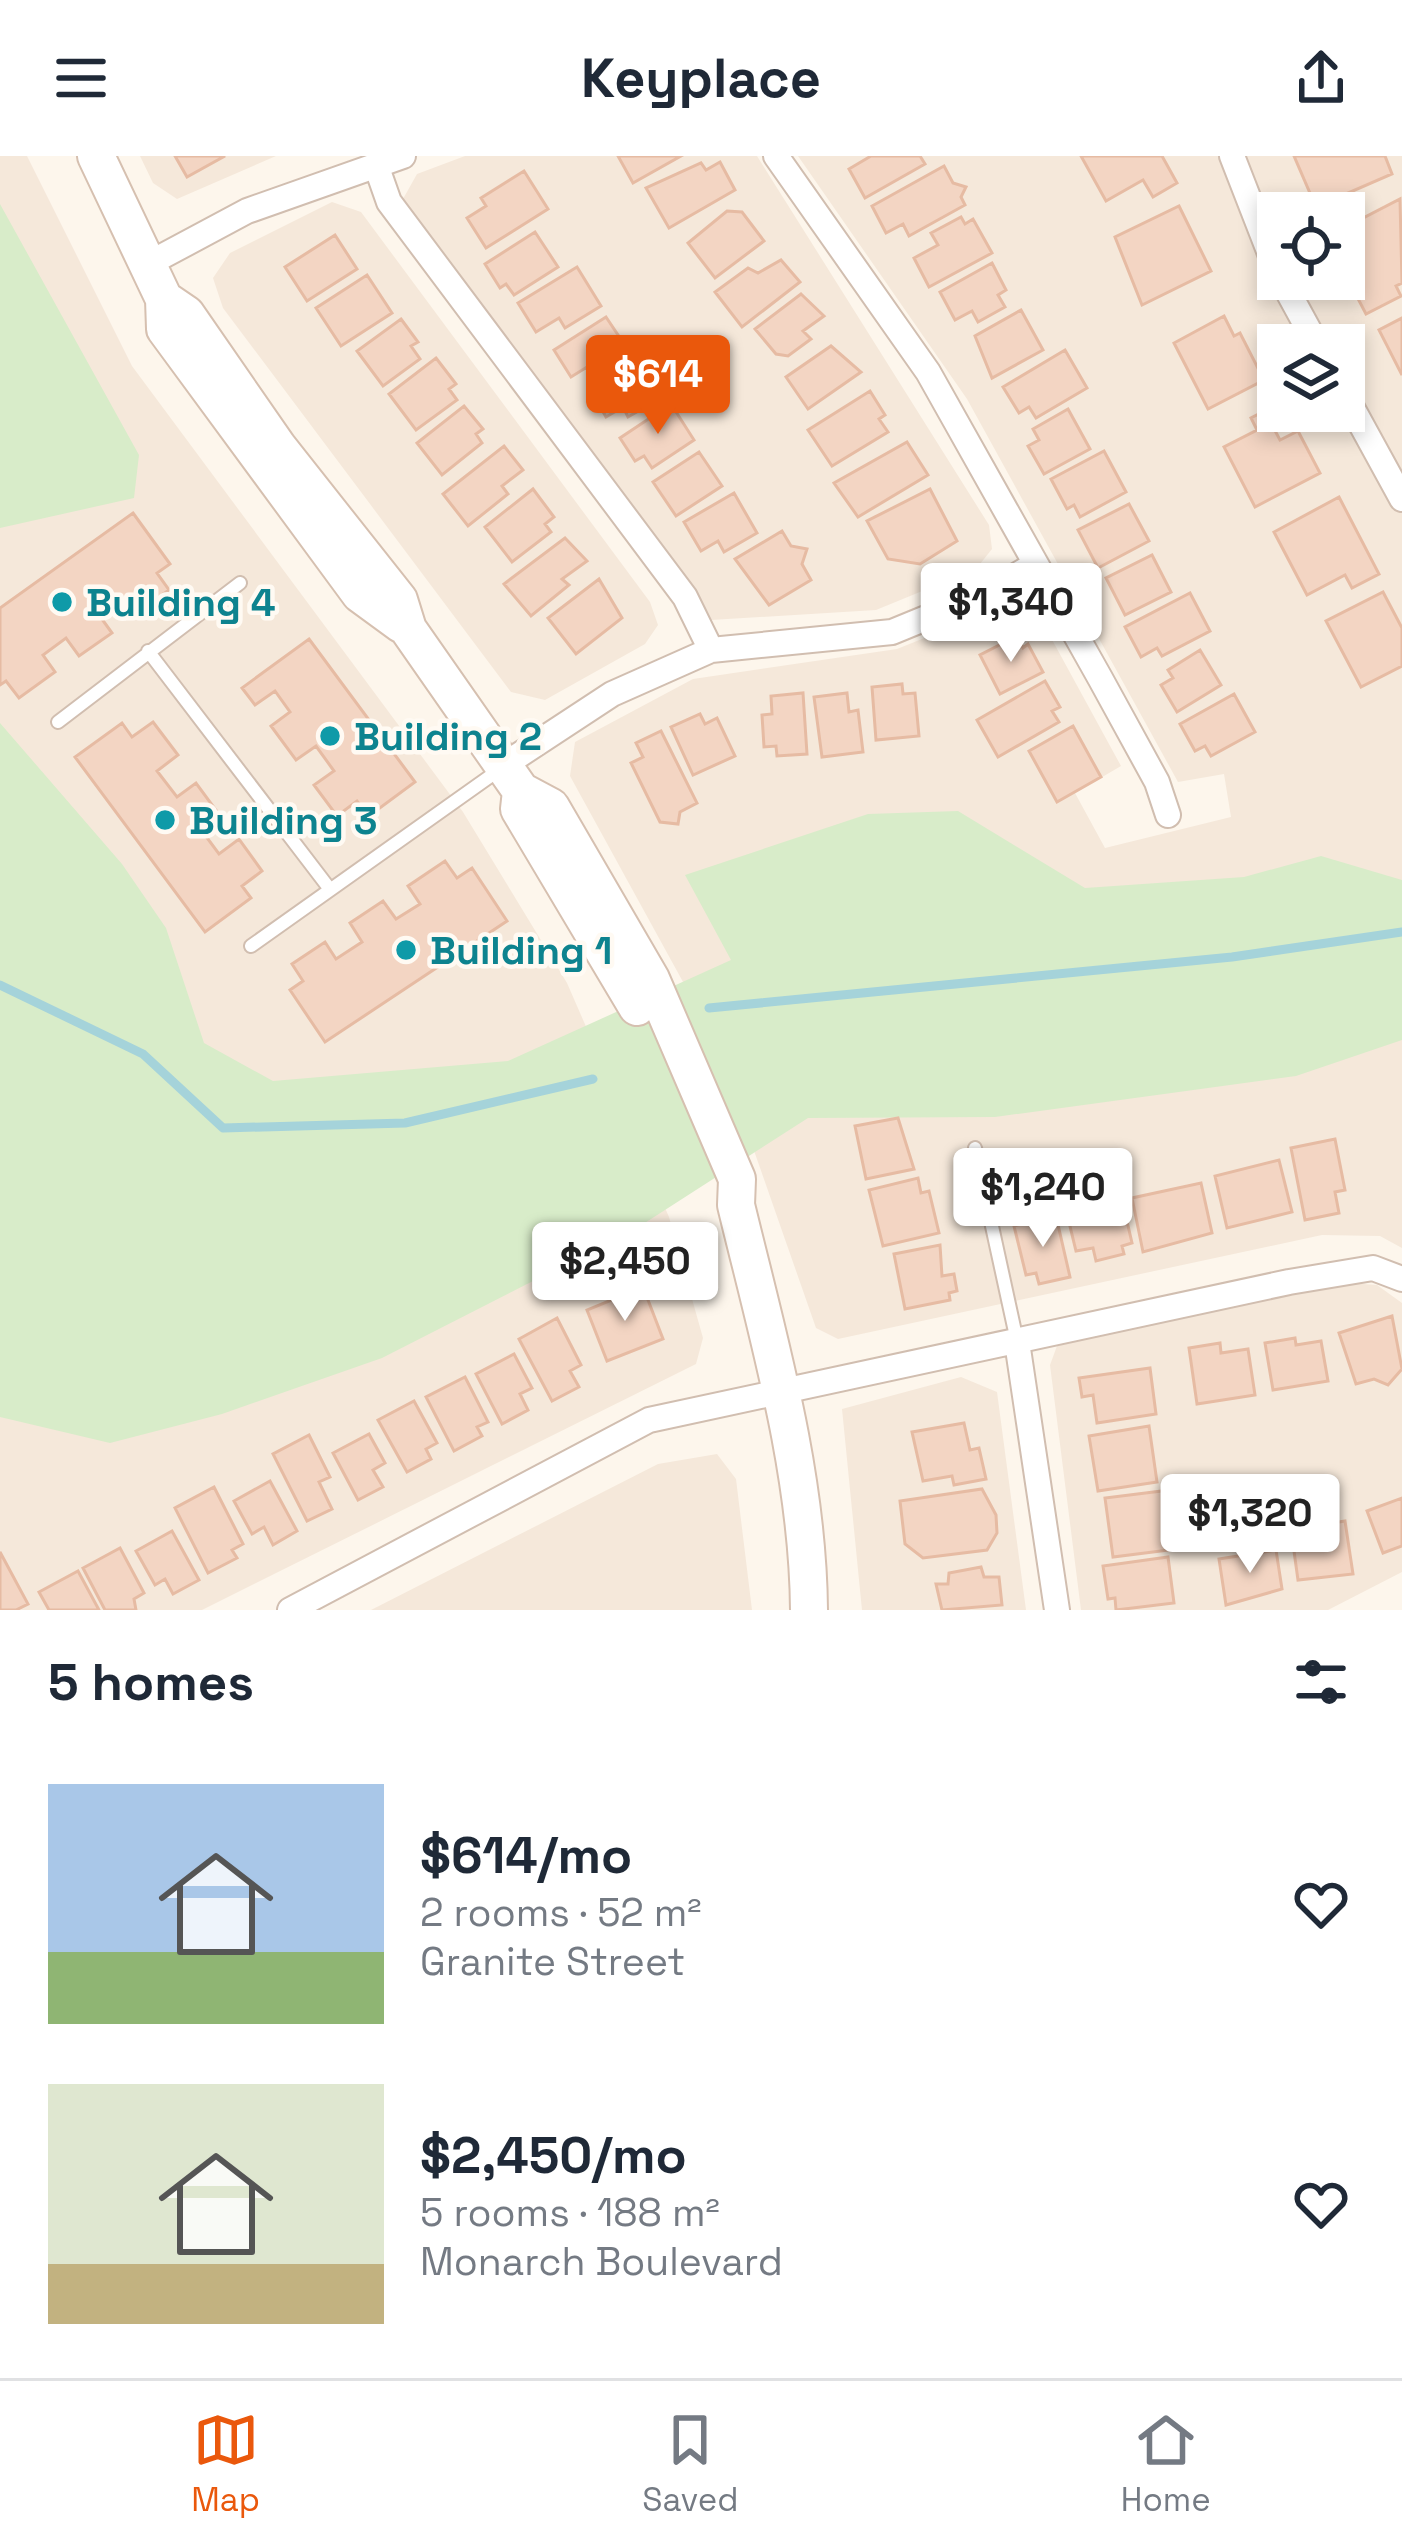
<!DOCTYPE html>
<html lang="en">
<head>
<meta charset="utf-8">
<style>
	body { margin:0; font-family:"Space Grotesk",sans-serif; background:#f2f2f3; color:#1f2937; height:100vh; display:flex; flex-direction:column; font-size:45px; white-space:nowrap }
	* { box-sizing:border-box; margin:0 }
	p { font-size:39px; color:#747a83 }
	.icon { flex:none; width:66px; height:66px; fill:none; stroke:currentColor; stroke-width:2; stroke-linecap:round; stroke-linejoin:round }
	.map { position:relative; height:1454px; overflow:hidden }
	.side { display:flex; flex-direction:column; background:#fff; flex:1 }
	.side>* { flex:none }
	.fabs { position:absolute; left:1257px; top:36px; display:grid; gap:24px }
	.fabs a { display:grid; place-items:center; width:108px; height:108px; border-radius:0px; background:#fff; box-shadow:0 6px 18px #0003; font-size:60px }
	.price { position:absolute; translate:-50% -102px; padding:0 27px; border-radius:12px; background:#fff; color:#222; font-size:39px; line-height:78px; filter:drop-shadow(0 3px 6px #0008) }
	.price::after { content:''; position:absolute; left:50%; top:72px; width:36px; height:27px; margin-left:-18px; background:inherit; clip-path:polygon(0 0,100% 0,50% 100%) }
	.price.current { background:#ea580c; color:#fff }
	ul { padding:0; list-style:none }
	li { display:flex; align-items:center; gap:36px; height:300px; padding:0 48px }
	li span { display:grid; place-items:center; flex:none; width:336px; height:240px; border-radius:0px; color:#555 }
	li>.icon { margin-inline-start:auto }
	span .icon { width:144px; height:144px; fill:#fffc; stroke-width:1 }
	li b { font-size:51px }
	h2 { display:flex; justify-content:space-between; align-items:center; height:144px; padding:0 48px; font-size:51px }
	header { display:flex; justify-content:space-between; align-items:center; height:156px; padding:0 48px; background:#fff; font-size:54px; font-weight:600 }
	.tabs { display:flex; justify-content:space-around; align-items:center; height:168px; border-top:3px solid #e0e1e3; background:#fff; font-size:33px; color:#747a83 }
	.tabs a { display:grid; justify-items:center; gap:6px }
	.tabs .current { color:#ea580c }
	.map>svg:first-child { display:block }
	.residential { fill:#f5e8da; fill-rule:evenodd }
	.green { fill:#d8ecc9 }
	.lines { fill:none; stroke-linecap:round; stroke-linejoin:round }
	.stream { stroke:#a5d3da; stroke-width:9 }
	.building { fill:#f3d5c3; stroke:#e6bba3; stroke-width:3 }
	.lane-casing { stroke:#d1beb0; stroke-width:16 }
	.street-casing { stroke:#d1beb0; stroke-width:28 }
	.secondary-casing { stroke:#d6c0b0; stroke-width:40 }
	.lane { stroke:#fff; stroke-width:12 }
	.street { stroke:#fff; stroke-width:24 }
	.secondary { stroke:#fff; stroke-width:36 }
	.culture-dot { fill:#0f9aa8; stroke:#fffaf3; stroke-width:4.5 }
	.labels { text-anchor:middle; stroke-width:9; stroke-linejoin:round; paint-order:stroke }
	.culture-label { font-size:39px; font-weight:bold; fill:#0d838f; stroke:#fffaf3; text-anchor:start }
</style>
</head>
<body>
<header><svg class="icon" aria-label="menu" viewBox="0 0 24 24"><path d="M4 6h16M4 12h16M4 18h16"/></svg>Keyplace<svg class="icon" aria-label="share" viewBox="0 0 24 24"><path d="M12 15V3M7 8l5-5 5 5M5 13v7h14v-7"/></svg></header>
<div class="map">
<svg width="1402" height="1454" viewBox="0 0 1402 1454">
	<rect width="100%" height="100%" fill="#fdf6ec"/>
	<path class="residential" d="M0,0H27L132,210L463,656L567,827L669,1061L703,1182L696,1208L202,1454H0Z
		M140,0H276L177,43L153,27Z
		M465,0H757L989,369L992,393L976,413L876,454L711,464L403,43L417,18Z
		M798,0H1402V1092L1380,1080L1322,1079L838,1183L816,1172L716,886L570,620L575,586L693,523L897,493L1012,447L1038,458L1121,610L1075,637L1105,692L1231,661L1224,618L1178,626L967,243ZM1278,57H1344V123H1278ZM1278,189H1344V255H1278Z
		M332,46L361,56L650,446L658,469L645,488L545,544L511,536L223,152L213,122L230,97Z
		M1335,1126L1377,1129L1402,1147V1416L1328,1454H1081L1050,1209L1057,1190Z
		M961,1221L997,1236L1026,1454H862L842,1253Z
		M717,1298L736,1323L752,1454H371L658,1308Z"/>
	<path class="green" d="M0,48L139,299L134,342L0,372Z
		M0,567L122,708L166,772L204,887L273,925L508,905L731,804L685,719L868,658L958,655L1085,732L1244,721L1321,700L1402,724V884L1296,920L995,961L808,962L637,1072L382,1202L222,1258L110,1287L0,1261Z"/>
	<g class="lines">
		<path class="stream" d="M0,829L143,898L223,972L405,967L593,923
			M709,852L1232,801L1402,776"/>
	</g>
	<path class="building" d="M175,0H225L187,21Z
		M618,0H681L633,27Z
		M871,0H920L925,8L865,42L849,13Z
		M1081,0H1162L1177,27L1153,41L1143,24L1106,45Z
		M1294,0H1385L1392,18L1316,51Z
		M720,6L735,34L669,72L646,32L701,7L706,14Z
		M944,10L953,27L966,31L961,41L965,49L909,80L903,68L886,77L872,50Z
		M524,15L548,53L486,92L467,62L486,50L481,42Z
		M1400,43L1402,127L1396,130L1401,140L1366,158L1344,116V72Z
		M1179,50L1211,115L1142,149L1115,81Z
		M727,55L742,56L764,85L715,122L688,87Z
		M961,61L965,68L973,63L992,97L929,131L914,102L938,89L931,77Z
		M535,76L558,111L514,139L506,128L500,132L485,108Z
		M335,79L357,113L307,145L285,111Z
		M781,104L800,126L742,171L715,136L748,112L758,117Z
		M992,107L1006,134L998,139L1005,151L978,166L972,155L955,164L940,136Z
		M577,111L601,150L565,172L559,162L536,176L518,147Z
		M367,119L392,157L341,190L316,152Z
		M801,138L824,160L803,175L811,183L788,200L776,198L755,173Z
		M1021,154L1043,194L992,222L975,180Z
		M1224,160L1234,180L1240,177L1264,224L1208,253L1174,187Z
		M606,161L622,185L611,193L619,206L594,222L587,211L571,221L554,194Z
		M1402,162V219L1379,174Z
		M401,163L418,186L411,190L420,203L383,230L357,195Z
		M831,190L861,216L808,253L786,221Z
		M1065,194L1087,232L1036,262L1029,251L1019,257L1003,231Z
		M642,201L657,227L649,232L656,245L628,261L623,251L606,261L590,233Z
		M436,202L456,228L449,233L457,244L416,274L389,238Z
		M870,235L885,259L879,263L888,276L832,310L808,274Z
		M671,248L694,284L652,312L644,300L635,305L620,282Z
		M1276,249L1283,263L1272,269L1280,284L1298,275L1320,317L1255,351L1224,291L1257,274L1251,262Z
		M464,250L483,273L476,278L482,287L442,319L417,287Z
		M1068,253L1090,293L1044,318L1028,290L1039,284L1033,273Z
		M907,286L928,319L858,361L834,327Z
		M504,290L523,314L502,330L508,338L468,370L443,338Z
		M1104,295L1126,336L1080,361L1074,349L1067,353L1051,323Z
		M699,296L722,330L676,360L653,326Z
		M533,333L554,361L545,368L551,376L512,406L485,371Z
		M930,333L957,385L920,408L888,403L867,365Z
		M734,337L757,377L724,396L718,385L701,395L684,366Z
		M1339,341L1379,418L1352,432L1345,419L1307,439L1274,376Z
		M1129,348L1149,385L1098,412L1078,374Z
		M133,357L170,408L157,417L169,434L136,457L124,441L99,459L112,477L79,500L66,482L43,499L55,516L19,542L6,525L0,529V452Z
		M782,375L791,390L807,393L802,408L811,424L769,449L735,403Z
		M565,382L587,405L562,423L569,429L531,460L504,428Z
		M1152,399L1171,436L1125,459L1106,422Z
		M599,423L622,462L576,498L548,462Z
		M1383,436L1402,472V510L1361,531L1326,465Z
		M1190,437L1210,475L1162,500L1157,492L1141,501L1125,471Z
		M1017,480L1023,492L1028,488L1043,516L1000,538L980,499Z
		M309,483L415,626L369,660L357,645L337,660L314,629L334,615L316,590L296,604L271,570L290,556L275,535L255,549L242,532Z
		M1200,494L1221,529L1177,556L1161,529L1173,522L1168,514Z
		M1045,525L1060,551L1052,555L1059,566L998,601L977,564Z
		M902,528L903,538L915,537L919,580L876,584L872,531Z
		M803,537L807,598L777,600L776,590L764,591L762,559L772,558L771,540Z
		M847,537L849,556L858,554L863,596L822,601L814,541Z
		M1234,538L1255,576L1211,600L1205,590L1195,595L1180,568Z
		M700,558L705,568L717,562L735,600L693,619L671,571Z
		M153,566L178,599L157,615L177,641L196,627L218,657L199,671L219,698L239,683L262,715L242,730L251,742L205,776L75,601L122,567L132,581Z
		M1073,570L1101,621L1057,646L1029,595Z
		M661,575L697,647L680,656L678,668L660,666L631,607L643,601L636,587Z
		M445,705L457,722L472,712L507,765L325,886L290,834L303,825L292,808L325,786L336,803L362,786L350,767L383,745L396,763L420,748L408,730Z
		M898,962L914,1013L866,1023L855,970Z
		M1335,983L1345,1034L1335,1036L1339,1057L1305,1064L1291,992Z
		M1279,1004L1292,1056L1227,1072L1215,1020Z
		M1113,1005L1132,1087L1122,1090L1124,1098L1096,1105L1093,1092L1076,1095L1061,1033L1076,1029L1073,1014Z
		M918,1022L921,1037L929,1035L939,1077L883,1090L869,1034Z
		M1201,1027L1212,1077L1143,1096L1132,1042Z
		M1056,1060L1070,1121L1039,1128L1036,1117L1026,1119L1014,1070Z
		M940,1089L942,1120L954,1118L957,1135L949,1137L950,1144L905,1153L894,1098Z
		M643,1131L663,1183L607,1205L587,1154Z
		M1392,1160L1402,1213L1388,1229L1374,1223L1356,1228L1339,1177Z
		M557,1162L581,1209L570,1215L579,1231L552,1245L519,1183Z
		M1295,1182L1296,1189L1321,1185L1328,1225L1273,1234L1265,1187Z
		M1220,1187L1221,1197L1248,1193L1255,1239L1197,1248L1189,1192Z
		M514,1198L532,1232L520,1238L528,1254L502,1268L476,1218Z
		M1150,1212L1156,1258L1097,1267L1093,1239L1082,1241L1079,1222Z
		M465,1221L488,1266L477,1271L482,1280L454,1295L426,1241Z
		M414,1245L437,1287L426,1293L431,1303L407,1316L378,1264Z
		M964,1267L970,1294L979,1292L986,1323L954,1329L952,1320L923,1325L912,1276Z
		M1149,1270L1157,1326L1098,1335L1089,1280Z
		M369,1278L385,1307L373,1314L383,1331L358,1344L333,1297Z
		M309,1279L330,1321L319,1326L332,1353L307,1365L273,1298Z
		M270,1325L297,1375L273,1389L264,1371L252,1378L234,1345Z
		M214,1331L243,1388L232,1394L237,1402L208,1417L175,1352Z
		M982,1333L996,1359L997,1377L987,1394L923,1402L905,1388L900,1345Z
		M1170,1334L1177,1393L1113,1401L1105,1342Z
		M1402,1342V1390L1383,1397L1367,1355Z
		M1345,1365L1353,1418L1298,1424L1293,1388L1303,1387L1301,1372Z
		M172,1375L199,1424L173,1438L165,1423L155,1429L136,1395Z
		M120,1392L144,1437L134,1443L136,1454H105L83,1412Z
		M1276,1394L1282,1433L1226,1449L1219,1403Z
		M0,1396L28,1448L16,1454H0Z
		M1168,1401L1174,1447L1116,1454L1115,1442L1108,1443L1103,1410Z
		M981,1411L984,1421H999L1002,1449L942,1454L936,1428H948L949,1417Z
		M78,1415L99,1454H49L39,1436Z"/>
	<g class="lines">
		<defs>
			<path id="lane" d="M148,495L329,732
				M58,566L240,427
				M251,790L499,614
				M975,992L1017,1185"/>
			<path id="street" d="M776,0L928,216L1100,522L1157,626L1168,659
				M1232,0L1278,118
				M376,9L389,46L685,441L711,494
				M146,109L247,55L403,0
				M1281,123L1317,189
				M1344,237L1402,343
				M504,609L612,538L711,494L892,476L987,437L1034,409
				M1017,1186L1057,1454
				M290,1454L649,1264L1289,1126L1373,1112L1402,1123"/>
			<path id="secondary" d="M96,0L164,143L165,173L360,438L401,468
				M164,143L186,158L278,291L399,444L408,473L521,635L551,651L651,823L737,1023L736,1049C768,1181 808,1317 809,1454
				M521,635L519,653L637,851"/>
		</defs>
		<use href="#lane" class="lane-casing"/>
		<use href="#street" class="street-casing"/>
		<use href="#secondary" class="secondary-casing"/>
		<use href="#lane" class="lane"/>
		<use href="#street" class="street"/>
		<use href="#secondary" class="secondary"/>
	</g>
	<g class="culture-dot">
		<circle cx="62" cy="446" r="12"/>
		<circle cx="330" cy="580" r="12"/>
		<circle cx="165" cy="664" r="12"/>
		<circle cx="406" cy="794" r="12"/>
	</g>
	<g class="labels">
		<g class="culture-label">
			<text x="86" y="460">Building 4</text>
			<text x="354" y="594">Building 2</text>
			<text x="189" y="678">Building 3</text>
			<text x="430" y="808">Building 1</text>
		</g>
	</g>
</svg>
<div class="fabs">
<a><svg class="icon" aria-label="locate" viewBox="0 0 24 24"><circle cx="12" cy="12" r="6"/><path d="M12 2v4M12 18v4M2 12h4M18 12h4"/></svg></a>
<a><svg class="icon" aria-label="layers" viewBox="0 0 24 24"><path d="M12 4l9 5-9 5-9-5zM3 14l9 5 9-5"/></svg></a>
</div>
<b class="price current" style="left:658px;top:281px">$614</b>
<b class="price" style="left:1011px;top:509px">$1,340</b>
<b class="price" style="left:1043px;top:1094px">$1,240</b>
<b class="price" style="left:625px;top:1168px">$2,450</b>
<b class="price" style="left:1250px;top:1420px">$1,320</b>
</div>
<section class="side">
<h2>5 homes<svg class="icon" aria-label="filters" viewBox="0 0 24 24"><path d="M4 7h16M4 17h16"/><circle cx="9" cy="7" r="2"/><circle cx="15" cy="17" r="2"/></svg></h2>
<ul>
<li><span style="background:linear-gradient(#a9c7e8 70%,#8fb573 0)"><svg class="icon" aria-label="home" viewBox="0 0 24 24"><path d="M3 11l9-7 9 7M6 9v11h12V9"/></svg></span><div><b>$614/mo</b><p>2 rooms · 52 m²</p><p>Granite Street</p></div><svg class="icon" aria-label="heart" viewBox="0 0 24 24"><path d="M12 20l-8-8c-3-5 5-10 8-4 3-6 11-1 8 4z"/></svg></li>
<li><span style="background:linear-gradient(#dfe7d0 75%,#c2b280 0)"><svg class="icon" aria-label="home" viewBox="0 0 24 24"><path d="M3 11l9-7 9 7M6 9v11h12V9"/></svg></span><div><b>$2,450/mo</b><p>5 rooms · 188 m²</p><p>Monarch Boulevard</p></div><svg class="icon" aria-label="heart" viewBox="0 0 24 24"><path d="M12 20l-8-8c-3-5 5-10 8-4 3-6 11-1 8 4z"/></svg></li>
</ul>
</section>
<nav class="tabs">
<a class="current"><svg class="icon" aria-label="map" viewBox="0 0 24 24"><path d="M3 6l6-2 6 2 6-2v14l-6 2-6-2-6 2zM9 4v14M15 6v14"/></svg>Map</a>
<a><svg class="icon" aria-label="saved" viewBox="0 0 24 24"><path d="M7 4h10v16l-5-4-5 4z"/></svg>Saved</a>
<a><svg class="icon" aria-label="home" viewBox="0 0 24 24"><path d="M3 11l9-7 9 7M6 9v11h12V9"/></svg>Home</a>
</nav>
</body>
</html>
